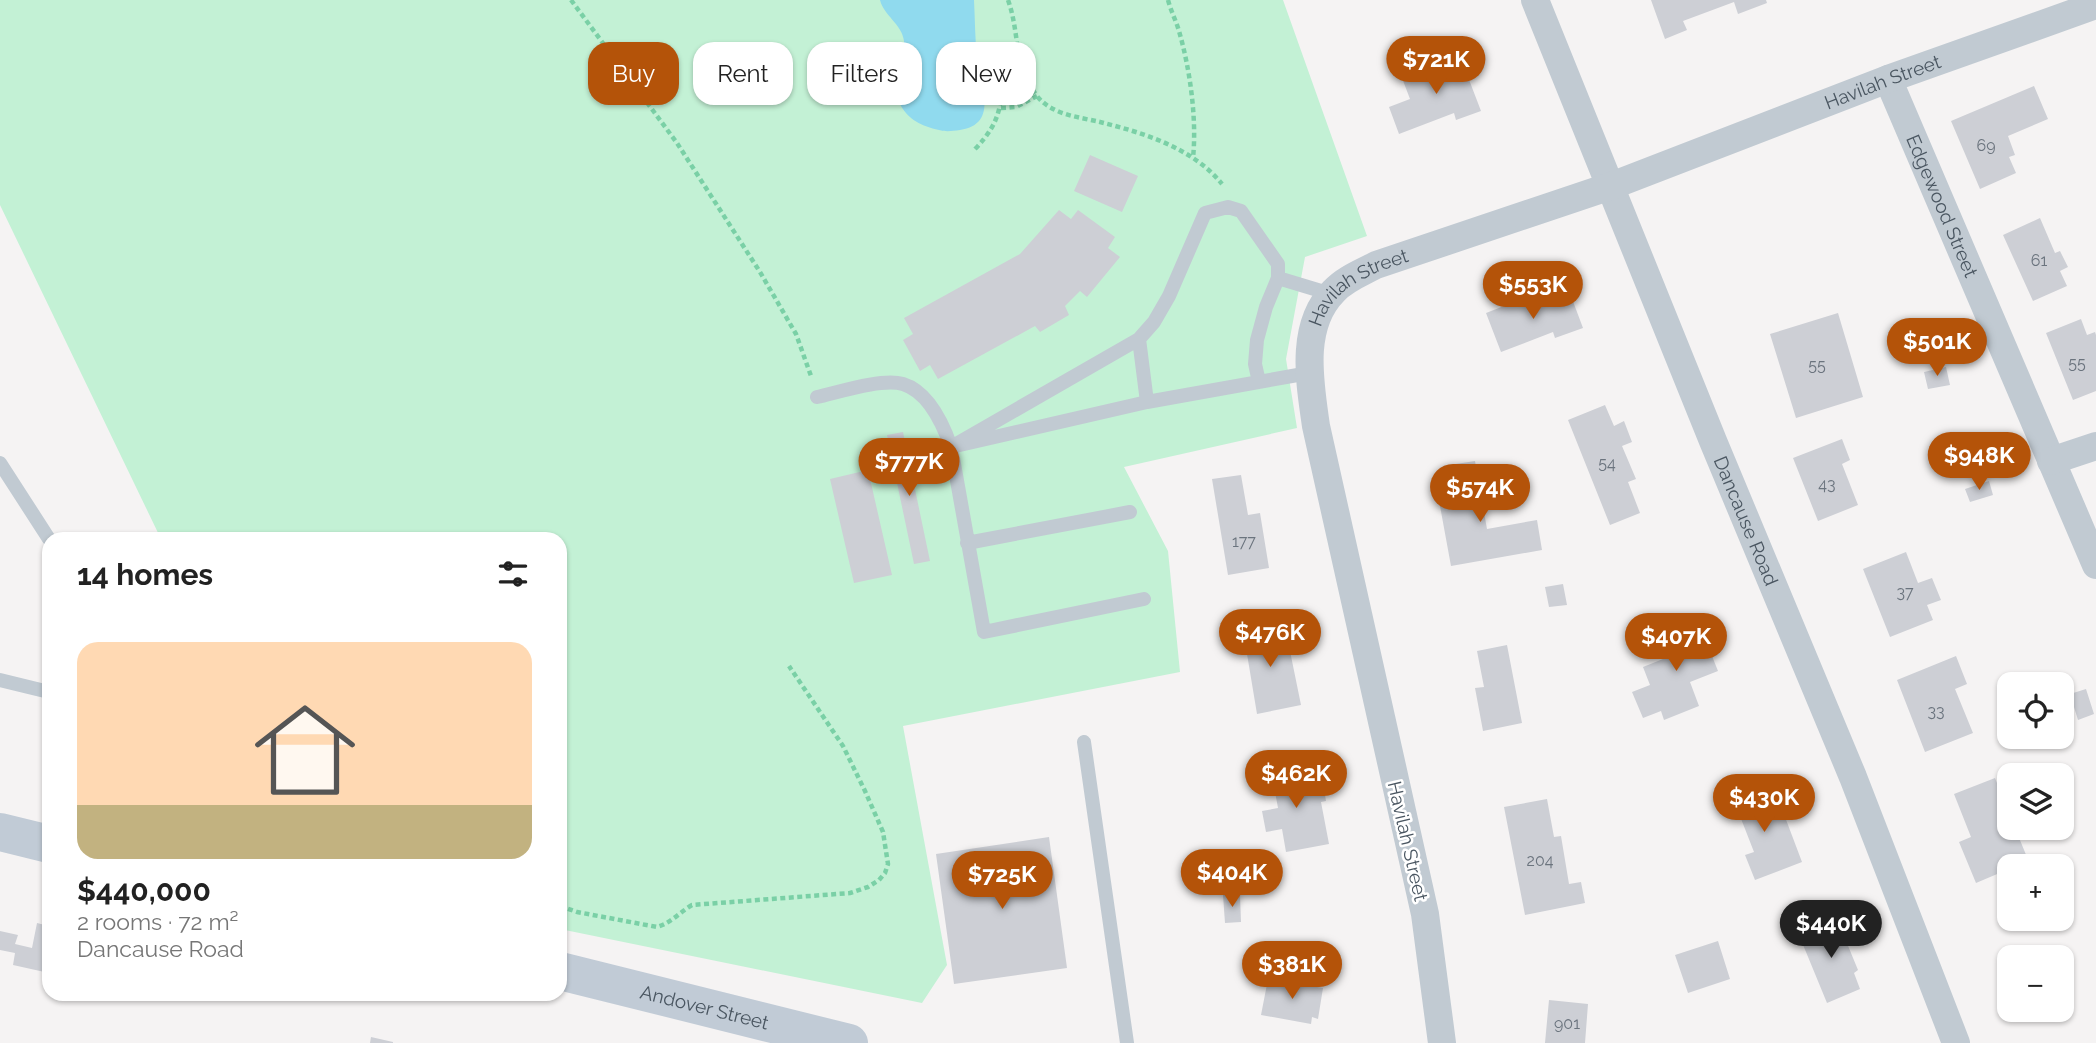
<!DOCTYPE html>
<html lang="en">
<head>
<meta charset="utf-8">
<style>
	body { margin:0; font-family:Raleway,sans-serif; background:#f6f6f6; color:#222; height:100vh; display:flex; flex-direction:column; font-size:26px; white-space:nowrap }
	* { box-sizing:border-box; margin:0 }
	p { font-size:23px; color:#767676 }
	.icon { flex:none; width:38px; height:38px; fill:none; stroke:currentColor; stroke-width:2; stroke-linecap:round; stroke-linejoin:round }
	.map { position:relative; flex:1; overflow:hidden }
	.panel { position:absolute; left:42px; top:532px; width:525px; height:469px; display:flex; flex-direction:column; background:#fff; border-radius:21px; box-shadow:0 2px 5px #0004 }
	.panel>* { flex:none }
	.guide { position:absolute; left:588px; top:42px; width:665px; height:63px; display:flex; gap:14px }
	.tools { position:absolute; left:1997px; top:672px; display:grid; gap:14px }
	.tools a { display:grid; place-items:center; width:77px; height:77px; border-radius:14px; background:#fff; box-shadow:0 2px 5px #0004; font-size:35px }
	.price { position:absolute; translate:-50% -60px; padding:0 16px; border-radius:24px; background:#b45309; color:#fff; font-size:23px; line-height:46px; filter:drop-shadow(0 2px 4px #0008) }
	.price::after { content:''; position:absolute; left:50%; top:42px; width:21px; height:16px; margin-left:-10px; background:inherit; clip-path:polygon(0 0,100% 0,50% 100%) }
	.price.selected { background:#222; color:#fff }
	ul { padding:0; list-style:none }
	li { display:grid; align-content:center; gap:14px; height:371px; padding:0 35px }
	li span { display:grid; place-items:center; height:217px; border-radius:21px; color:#555 }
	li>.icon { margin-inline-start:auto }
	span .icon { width:126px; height:126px; fill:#fffc; stroke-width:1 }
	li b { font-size:30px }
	h2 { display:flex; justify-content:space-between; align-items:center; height:84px; padding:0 35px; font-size:30px }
	.pill { padding:0 24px; border-radius:21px; background:#fff; box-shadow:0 2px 5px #0004; font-size:24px; line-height:63px }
	.pill.selected { background:#b45309; color:#fff }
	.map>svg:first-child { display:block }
	.green { fill:#c3f1d5 }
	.water { fill:#90daee }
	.building { fill:#cdcfd5 }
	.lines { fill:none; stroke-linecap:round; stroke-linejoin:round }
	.path { stroke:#7ad0a6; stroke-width:4.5; stroke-dasharray:5 3.5; stroke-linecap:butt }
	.lane { stroke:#c1cad2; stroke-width:14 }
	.street { stroke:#c1cad2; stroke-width:28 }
	.secondary { stroke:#c1cbd6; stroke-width:38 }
	.labels { text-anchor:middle; stroke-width:5; stroke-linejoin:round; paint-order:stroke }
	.number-label { font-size:16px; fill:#6b747e }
	.street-label { font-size:19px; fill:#4a5661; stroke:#fff }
</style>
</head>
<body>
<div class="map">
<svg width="2096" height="1043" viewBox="0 0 2096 1043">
	<rect width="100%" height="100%" fill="#f5f3f3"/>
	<path class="green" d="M0,0H1283L1367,236L1305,257L1286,359L1297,428L1124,467L1168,551L1180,672L903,726L947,965L922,1003L560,929V539H161L0,205Z"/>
	<path class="water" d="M880,0H974C975,20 975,39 977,59C980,84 1000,124 960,130C952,131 946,132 939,130C922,126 908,120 900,104C891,85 906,61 904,41C902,24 884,16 880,0Z"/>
	<path class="building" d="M1651,0H1766L1767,3L1738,14L1734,2L1683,21L1687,30L1665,39Z
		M1460,56L1481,111L1456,120L1454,113L1399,134L1389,107L1410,99L1402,78Z
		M2034,86L2048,119L2008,136L2015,155L2009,157L2016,173L1980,189L1951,121Z
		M1090,155L1138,176L1122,212L1074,191Z
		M1059,210L1071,219L1078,210L1115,237L1108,248L1120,257L1087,297L1080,291L1065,306L1069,315L1040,332L1035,326L938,379L930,365L920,371L903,340L913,334L904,318L1020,254Z
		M2040,218L2055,253L2060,251L2068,267L2060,271L2067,286L2033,301L2003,235Z
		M1538,293L1543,307L1571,296L1583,328L1555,338L1553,332L1501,352L1486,313Z
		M1838,313L1863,397L1796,418L1770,334Z
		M2081,319L2087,335L2095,332L2096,335V391L2073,400L2046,333Z
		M1946,367L1950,385L1928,389L1924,372Z
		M1605,405L1614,426L1624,421L1632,442L1622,446L1636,479L1628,482L1640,513L1610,525L1568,420Z
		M903,432L930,561L914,564L887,435Z
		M1842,439L1850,460L1842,464L1858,505L1818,521L1793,458Z
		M1475,461L1487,529L1537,520L1542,550L1451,566L1440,506L1460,502L1457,485L1447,487L1443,466Z
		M868,470L892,575L854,583L830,479Z
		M1241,475L1248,515L1260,513L1269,568L1228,575L1212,479Z
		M1989,481L1993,495L1970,502L1965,489Z
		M1906,552L1918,583L1932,578L1941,600L1927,605L1933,620L1890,637L1863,569Z
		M1563,584L1567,605L1549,607L1545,587Z
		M1274,619L1278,641L1272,642L1273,653L1290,651L1301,705L1257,714L1242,624Z
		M1698,621L1718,671L1690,682L1699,706L1664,720L1661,711L1643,718L1632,692L1650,685L1643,667L1668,657L1659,636Z
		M1507,645L1522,723L1483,731L1475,688L1484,687L1477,651Z
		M1956,656L1967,684L1955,689L1973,733L1925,752L1897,680Z
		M2086,689L2094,714L2078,720L2070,694Z
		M1296,760L1302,793L1324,789L1326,801L1321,802L1329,844L1286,852L1282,829L1266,832L1262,811L1278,808L1270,765Z
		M1995,778L2009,813V828H2015L2029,862L2017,866H2009V869L1976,883L1959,842L1971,837L1954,794Z
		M1756,784L1767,814L1782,809L1802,862L1755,880L1745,855L1754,852L1738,811L1731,814L1724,796Z
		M1547,799L1554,837L1561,836L1569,884L1581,882L1585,903L1525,915L1504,807Z
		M1049,837L1067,968L954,984L936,854Z
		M1223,895H1240L1241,922L1225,923Z
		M1837,919L1858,970L1854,973L1860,989L1827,1003L1799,935Z
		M37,923L49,926V973L13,965L15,953L0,950V931L18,935L15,944L32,948Z
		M1718,941L1730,979L1688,993L1675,955Z
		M1268,979L1323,988L1318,1019L1312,1017L1311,1024L1261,1015Z
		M1549,1000L1588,1004L1585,1043H1545Z
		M371,1037L393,1042V1043H370Z"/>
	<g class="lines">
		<path class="path" d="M571,0L677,143L760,272L796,334L811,376
			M1008,0C1020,33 1013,65 1037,96C1052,115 1079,117 1100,122C1144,133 1193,148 1222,184
			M1168,0C1171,11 1176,21 1179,31C1190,69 1197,119 1193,158
			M1001,108L1016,107L1037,96
			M975,149C1004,119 1001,101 1003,63L1006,56L1016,49
			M560,906L577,912L657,927C671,923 680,912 692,905L850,893L868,887L879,880L885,873L888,864L883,832L865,791L843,746L789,666"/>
		<path class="lane" d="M1278,278L1331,294
			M1139,339L1147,402L1309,373
			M817,397C839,392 882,378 903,384C929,392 943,424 951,447L1139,339L1154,322L1169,296L1205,213L1228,207L1241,211L1278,264V278L1266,307L1257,340L1255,364L1259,382
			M0,463L49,539
			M967,543L1130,512
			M1144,599L984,632L951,447L1147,402
			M0,680L49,692
			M1084,742L1127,1043"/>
		<g class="street">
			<path id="s1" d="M1535,0L1713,441L1853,777L1956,1043"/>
			<path id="s2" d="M1888,79L2096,565"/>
			<path d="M2051,461L2096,446"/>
			<path id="s3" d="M1442,1043L1425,914L1316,426C1310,383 1299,326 1334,291C1345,279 1361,273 1376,265L1611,186L1888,79L2096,5"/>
		</g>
		<g class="secondary">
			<path d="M0,832L49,844"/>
			<path id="s4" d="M560,971L849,1043"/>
		</g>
	</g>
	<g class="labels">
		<g class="number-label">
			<text x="1986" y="151">69</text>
			<text x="2039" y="266">61</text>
			<text x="2077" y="369">55</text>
			<text x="1817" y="371">55</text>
			<text x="1607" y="469">54</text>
			<text x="1827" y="490">43</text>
			<text x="1244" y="547">177</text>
			<text x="1905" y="598">37</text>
			<text x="1936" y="717">33</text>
			<text x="1540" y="866">204</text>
			<text x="1567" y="1029">901</text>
		</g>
		<g class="street-label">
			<text dy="7" stroke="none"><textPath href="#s3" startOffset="1360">Havilah Street</textPath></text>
			<text dy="7" stroke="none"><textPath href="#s2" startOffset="138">Edgewood Street</textPath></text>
			<text dy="7" stroke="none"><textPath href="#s3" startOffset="793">Havilah Street</textPath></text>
			<text dy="7" stroke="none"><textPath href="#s1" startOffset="562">Dancause Road</textPath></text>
			<text transform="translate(1408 841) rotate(77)" y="7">Havilah Street</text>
			<text dy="7" stroke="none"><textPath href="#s4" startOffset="149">Andover Street</textPath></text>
		</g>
	</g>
</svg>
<div class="tools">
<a><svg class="icon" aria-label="locate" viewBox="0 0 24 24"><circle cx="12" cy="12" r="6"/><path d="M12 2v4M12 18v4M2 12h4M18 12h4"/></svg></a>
<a><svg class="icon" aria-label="layers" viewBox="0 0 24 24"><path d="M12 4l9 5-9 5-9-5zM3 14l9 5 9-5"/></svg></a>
<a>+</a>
<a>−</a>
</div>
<b class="price" style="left:1436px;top:96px">$721K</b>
<b class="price" style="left:1533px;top:321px">$553K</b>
<b class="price" style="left:1937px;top:378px">$501K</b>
<b class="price" style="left:1979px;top:492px">$948K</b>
<b class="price" style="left:909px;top:498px">$777K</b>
<b class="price" style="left:1480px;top:524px">$574K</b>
<b class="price" style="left:1270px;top:669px">$476K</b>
<b class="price" style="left:1676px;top:673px">$407K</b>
<b class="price" style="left:1296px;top:810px">$462K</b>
<b class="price" style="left:1764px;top:834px">$430K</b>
<b class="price" style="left:1232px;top:909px">$404K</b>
<b class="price" style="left:1002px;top:911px">$725K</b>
<b class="price selected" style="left:1831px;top:960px">$440K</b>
<b class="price" style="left:1292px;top:1001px">$381K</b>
<div class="guide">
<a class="pill selected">Buy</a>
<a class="pill">Rent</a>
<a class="pill">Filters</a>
<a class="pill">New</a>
</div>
<section class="panel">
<h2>14 homes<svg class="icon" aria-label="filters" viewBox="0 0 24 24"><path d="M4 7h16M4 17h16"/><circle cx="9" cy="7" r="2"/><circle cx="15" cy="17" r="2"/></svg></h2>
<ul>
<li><span style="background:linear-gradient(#ffd9b3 75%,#c2b280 0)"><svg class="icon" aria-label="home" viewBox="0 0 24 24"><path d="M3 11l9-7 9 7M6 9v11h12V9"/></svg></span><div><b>$440,000</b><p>2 rooms · 72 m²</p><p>Dancause Road</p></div></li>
</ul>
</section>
</div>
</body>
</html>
